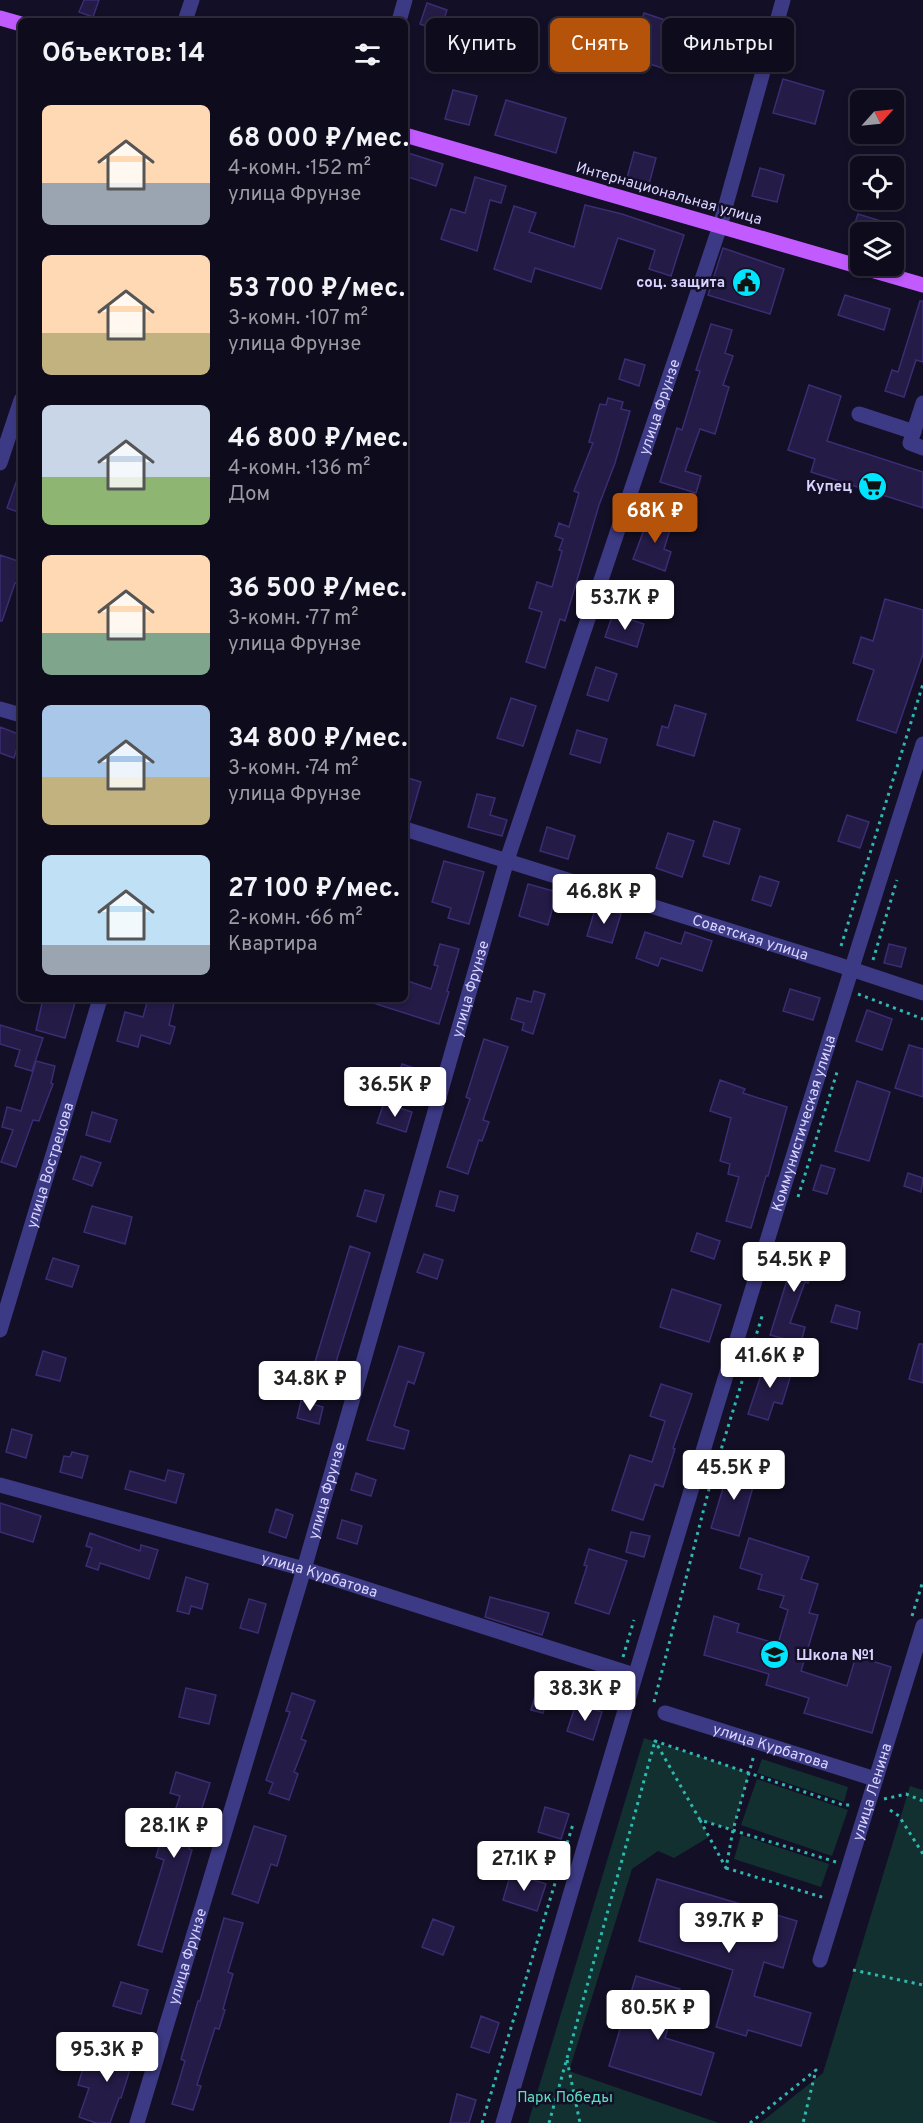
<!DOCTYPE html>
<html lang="ru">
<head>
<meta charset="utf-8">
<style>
	body { margin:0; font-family:Overpass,sans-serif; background:#171425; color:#f1f3f6; height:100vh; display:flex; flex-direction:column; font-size:22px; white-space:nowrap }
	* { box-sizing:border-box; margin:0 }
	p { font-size:20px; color:#9b9ba3 }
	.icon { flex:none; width:33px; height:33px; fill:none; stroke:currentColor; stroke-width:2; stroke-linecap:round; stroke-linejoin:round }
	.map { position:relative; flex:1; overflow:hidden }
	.details { position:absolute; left:18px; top:18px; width:390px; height:984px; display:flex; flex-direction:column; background:#0e0b1c; border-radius:9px; box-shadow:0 3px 9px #0003,0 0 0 2px #2e2b3b }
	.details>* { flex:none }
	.hud { position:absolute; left:426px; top:18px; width:406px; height:54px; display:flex; gap:12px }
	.needle { width:39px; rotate:63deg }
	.fabs { position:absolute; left:850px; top:90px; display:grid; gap:12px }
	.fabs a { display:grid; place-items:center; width:54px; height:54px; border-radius:9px; background:#0e0b1c; box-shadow:0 3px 9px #0003,0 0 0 2px #2e2b3b; font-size:30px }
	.price { position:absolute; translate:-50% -51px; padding:0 14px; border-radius:6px; background:#fff; color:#222; font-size:20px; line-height:39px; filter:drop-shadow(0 2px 3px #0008) }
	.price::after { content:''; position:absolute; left:50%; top:36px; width:18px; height:14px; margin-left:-9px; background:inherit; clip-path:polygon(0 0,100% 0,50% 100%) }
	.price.selected { background:#b45309; color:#fff }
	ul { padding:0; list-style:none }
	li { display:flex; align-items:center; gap:18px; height:150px; padding:0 24px }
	li span { display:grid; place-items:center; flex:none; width:168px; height:120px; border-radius:9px; color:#555 }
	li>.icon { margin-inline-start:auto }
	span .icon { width:72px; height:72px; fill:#fffc; stroke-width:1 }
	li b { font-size:26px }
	h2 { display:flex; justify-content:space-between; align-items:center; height:72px; padding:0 24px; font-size:26px }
	.tag { padding:0 21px; border-radius:9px; background:#0e0b1c; box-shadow:0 3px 9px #0003,0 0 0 2px #2e2b3b; font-size:21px; line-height:54px }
	.tag.selected { background:#b45309; color:#fff }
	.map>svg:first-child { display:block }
	.green { fill:#12302f }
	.building { fill:#241b47; stroke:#3b2d73; stroke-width:1.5 }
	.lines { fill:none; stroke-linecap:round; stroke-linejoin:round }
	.path { stroke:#2fb8b0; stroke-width:3; stroke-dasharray:3 4.5; stroke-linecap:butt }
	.minor { stroke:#3d3a85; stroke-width:15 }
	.major { stroke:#c25bff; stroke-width:15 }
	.labels { text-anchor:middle; stroke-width:5; stroke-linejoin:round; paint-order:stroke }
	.street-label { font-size:15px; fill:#d9d4ff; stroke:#130f26 }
	.poi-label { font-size:15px; font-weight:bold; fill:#d9d4ff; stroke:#130f26; text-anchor:end }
	.park-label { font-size:15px; fill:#5fe0c0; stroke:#130f26 }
</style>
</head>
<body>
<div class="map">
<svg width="923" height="2123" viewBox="0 0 923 2123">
	<rect width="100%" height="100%" fill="#130f26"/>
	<path class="green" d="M644,1738L749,1773L733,1830L700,1820L709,1837L674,1858L658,1851L632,1869L569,2071L719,2123H528Z
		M762,1759L848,1787L844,1802L757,1773Z
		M757,1779L848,1810L832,1856L741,1825Z
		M910,1786L923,1790V2123H760L823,2073Z
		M741,1835L829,1864L821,1887L734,1859Z"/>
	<path class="building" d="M84,0H99L93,17L79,12Z
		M427,3L447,10L440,31L420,24Z
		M644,13L680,25L665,69L629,57Z
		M783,79L824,91L815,124L773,113Z
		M453,90L477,96L469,125L445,119Z
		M506,100L566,118L556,153L495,135Z
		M405,152L443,164L436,186L405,176Z
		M634,152L656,158L649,184L627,178Z
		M760,168L784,175L777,202L752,196Z
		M475,177L506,186L501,203L490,200L477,251L441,239L451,209L465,213Z
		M585,205L622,214L684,235L671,276L649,269L655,250L618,238L601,289L535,268L531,282L494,269L514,206L536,213L529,232L574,247Z
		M858,214L884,222L881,232H852Z
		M723,248L784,269L770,314L708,295Z
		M845,295L890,309L884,330L838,315Z
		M920,301H923V362L916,360L904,397L885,391L892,370L898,372Z
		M711,324L732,330L725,353L733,356L723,385L729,387L715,434L700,429L685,471L701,476L696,493L660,482L677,428L682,430L700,371L696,370Z
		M625,359L645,365L639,386L619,379Z
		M809,385L841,396L827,441L923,472V508L811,472L815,459L788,450Z
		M608,398L623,402L621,409L630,411L615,463L599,505L565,621L560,619L545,668L526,662L542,612L529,608L537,582L552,587L562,551L559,550L563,539L555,536L559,523L569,527L579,493L574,491L593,443L589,442L600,404L606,405Z
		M19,474H21V513L7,508Z
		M658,515L673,520L664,549L671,552L665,571L633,559L648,519L656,522Z
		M0,555L21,562V584L15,583L2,621H0Z
		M885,599L923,610V654L896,733L857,720L874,670L853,663L861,637L873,641Z
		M613,614L644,624L637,647L605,637Z
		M596,667L617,674L608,701L587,695Z
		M511,698L536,706L523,746L497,738Z
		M675,705L706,714L694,756L657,745L662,726L668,728Z
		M0,727L21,735L14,758L0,753Z
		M577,730L607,739L600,763L570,754Z
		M405,777L421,782L410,820L405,819Z
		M477,794L495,798L490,815L507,820L502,836L468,827Z
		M847,815L869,822L860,848L838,841Z
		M714,821L740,829L729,864L703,856Z
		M547,827L575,836L568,859L540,851Z
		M668,833L694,841L682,877L656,868Z
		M444,861L484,872L469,924L448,918L451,908L432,902Z
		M760,876L779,882L771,906L752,900Z
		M528,884L557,892L548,925L519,916Z
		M596,906L621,914L612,943L587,936Z
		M645,932L681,944L685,932L712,941L702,971L661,958L658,966L636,958Z
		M440,944L459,949L447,991L449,992L439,1024L370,1002L371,999H405V980L431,989L438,966L434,965Z
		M889,944L906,948L901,967L884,963Z
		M790,989L820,998L813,1020L783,1011Z
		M534,991L545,994L533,1034L522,1030L524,1023L511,1019L517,998L531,1002Z
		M43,999H76L65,1038L36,1030Z
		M148,999H175L169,1025L175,1027L170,1044L141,1035L138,1047L117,1041L125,1012L143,1017Z
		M867,1010L892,1019L882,1050L856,1041Z
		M0,1025L43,1038L32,1071L15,1066L20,1050L0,1044Z
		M484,1039L508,1047L483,1120L489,1122L482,1141L479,1140L468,1174L447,1167L470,1099L466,1097Z
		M909,1045L923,1049V1097L895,1088Z
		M36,1061L55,1066L51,1083L53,1084L39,1121L33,1120L16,1167L1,1162L13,1130L2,1127L7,1107L21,1111Z
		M402,1064L420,1070L415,1086L397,1080Z
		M720,1080L745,1089L743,1093L787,1107L768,1176H766L751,1228L726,1221L739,1177L728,1174L730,1164L720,1161L731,1118L710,1111Z
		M857,1081L890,1092L869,1161L835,1151Z
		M384,1103L412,1112L406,1132L377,1123Z
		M92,1112L117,1120L110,1142L86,1135Z
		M81,1156L101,1163L92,1186L73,1179Z
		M821,1165L835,1169L827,1194L813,1190Z
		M908,1173L923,1178L921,1192L904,1186Z
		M365,1190L384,1195L376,1222L357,1216Z
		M440,1191L458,1196L454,1211L436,1206Z
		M92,1206L132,1217L125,1244L84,1232Z
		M697,1233L720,1241L714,1259L691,1251Z
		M794,1243L818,1251L808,1283L805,1282L790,1323L805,1327L801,1343L770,1335L788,1277L784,1276Z
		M350,1246L370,1253L331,1378L312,1372Z
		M424,1254L443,1260L437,1279L417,1272Z
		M53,1258L79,1266L72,1287L46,1279Z
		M672,1289L721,1305L709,1342L660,1327Z
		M836,1305L860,1312L857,1329L831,1322Z
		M919,1344H923V1383L909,1379Z
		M399,1346L424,1353L414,1384L408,1381L394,1426L409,1431L404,1449L367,1440Z
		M43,1351L66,1358L60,1381L36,1375Z
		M766,1360L793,1368L782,1404L774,1402L768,1420L748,1414Z
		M661,1384L692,1394L673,1448L675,1449L663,1487L655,1484L643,1520L612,1510L630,1455L652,1462L665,1421L650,1416Z
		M301,1401L323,1407L319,1424L297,1418Z
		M12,1429L32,1435L26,1458L6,1452Z
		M72,1452L88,1456L82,1478L60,1472L64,1456L70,1457Z
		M730,1465L757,1473L739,1536L711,1528Z
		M168,1470L184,1474L176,1503L125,1489L130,1471L165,1481Z
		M356,1473L376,1480L371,1496L351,1490Z
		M0,1503L41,1516L33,1542L0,1532Z
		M276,1509L293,1515L286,1538L269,1532Z
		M342,1520L362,1526L357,1544L337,1538Z
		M631,1532L650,1536L644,1557L626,1552Z
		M90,1533L140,1551L141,1545L158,1550L149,1579L100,1563L98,1570L86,1566L92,1548L86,1546Z
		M749,1538L809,1557L801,1579L818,1584L809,1613L818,1615L801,1671L847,1686L856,1656L891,1667L872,1733L804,1713L809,1698L766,1685L769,1674L704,1655L714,1616L739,1624L737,1632L778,1644L788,1610L780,1607L784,1596L758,1589L762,1575L740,1568Z
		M589,1549L627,1561L609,1614L575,1603L587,1566L584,1565Z
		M186,1577L208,1584L202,1609L191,1606L189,1614L177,1611Z
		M490,1597L549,1613L542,1635L485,1617Z
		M249,1599L266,1604L258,1633L240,1628Z
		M186,1688L216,1695L209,1724L179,1717Z
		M537,1689L549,1692L543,1713L531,1710Z
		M292,1693L315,1701L301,1739L306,1741L294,1772L298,1774L289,1800L269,1793L273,1783L266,1780L290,1712L286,1711Z
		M576,1704L602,1712L593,1740L567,1731Z
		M176,1772L210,1783L189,1849L192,1850L162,1952L138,1945L164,1860L156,1857L161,1840L165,1841L180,1796L170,1793Z
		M545,1807L569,1814L561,1839L538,1832Z
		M254,1826L286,1836L277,1866L271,1864L258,1903L232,1894Z
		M511,1873L546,1884L537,1911L503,1900Z
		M657,1879L797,1921L783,1968L764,1962L754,1996L811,2013L801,2046L748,2030L746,2036L716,2027L733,1970L639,1941Z
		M224,1918L243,1923L228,1972L233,1974L223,2009L225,2010L219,2029L215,2028L197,2085L201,2086L193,2110L172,2104L185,2061L181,2059L198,2001H200Z
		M433,1919L454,1927L443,1955L422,1947Z
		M636,1976L680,1989L665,2038L714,2053L701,2095L609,2066Z
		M121,1982L148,1990L141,2014L113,2006Z
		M481,2016L499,2023L489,2053L471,2047Z
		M115,2037L138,2044L121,2098H119L110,2123H96L79,2117L89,2088L78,2085L84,2065L105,2071Z
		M457,2094L476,2100L469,2123H450Z"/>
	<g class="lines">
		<path class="path" d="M841,946L923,684
			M873,960L897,880
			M858,994L923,1019
			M798,1197L838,1069
			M912,1616L923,1581
			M623,1657L634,1620
			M654,1702L709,1489L763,1313
			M608,1709L615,1683
			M884,1799L906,1794L923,1801
			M890,1810L899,1816L923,1854
			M700,1820L726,1868L733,1830L754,1755
			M836,1862L700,1820L655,1741L843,1805H852
			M726,1868L825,1898
			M853,1970L923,1985
			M567,2060L580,2123
			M482,2123L573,1824
			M549,2123L655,1741
			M750,2123L816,2070L803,2123"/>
		<g class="minor">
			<path d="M185,21L192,0"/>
			<path d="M399,21L405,0"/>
			<path d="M923,403L910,443L923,448"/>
			<path d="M859,414L914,432"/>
			<path d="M0,463L21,400"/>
			<path d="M0,709L21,715"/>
			<path id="s1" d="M405,829L836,964L923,993"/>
			<path id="s2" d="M0,1330L100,999"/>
			<path id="s3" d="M0,1485L304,1569L634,1675"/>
			<path id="s4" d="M665,1713L875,1779"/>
			<path id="s5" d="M820,1960L923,1626"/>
			<path id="s6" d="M137,2123L304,1569L507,860L720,226L783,0"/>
			<path id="s7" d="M503,2123C638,1662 776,1202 923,744"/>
		</g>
		<path class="major" d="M0,18L21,24
			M405,135L923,285"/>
	</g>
	<defs>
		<symbol id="civic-disc" viewBox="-11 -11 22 22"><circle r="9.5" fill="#00e5ff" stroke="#130f26"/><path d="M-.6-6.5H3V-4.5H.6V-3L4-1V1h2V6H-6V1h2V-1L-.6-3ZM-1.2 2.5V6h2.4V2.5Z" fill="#111"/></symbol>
		<symbol id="supermarket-disc" viewBox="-11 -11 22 22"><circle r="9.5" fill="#00e5ff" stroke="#130f26"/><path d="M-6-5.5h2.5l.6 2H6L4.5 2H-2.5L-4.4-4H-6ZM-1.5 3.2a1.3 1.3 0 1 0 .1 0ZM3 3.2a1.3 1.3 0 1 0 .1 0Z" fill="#111"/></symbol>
		<symbol id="school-disc" viewBox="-11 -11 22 22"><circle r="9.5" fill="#00e5ff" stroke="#130f26"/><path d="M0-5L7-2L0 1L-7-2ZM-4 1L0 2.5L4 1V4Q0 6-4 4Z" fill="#111"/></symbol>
	</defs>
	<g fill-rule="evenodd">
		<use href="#civic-disc" x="730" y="266" width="33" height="33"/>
		<use href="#supermarket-disc" x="856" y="470" width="33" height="33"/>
		<use href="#school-disc" x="758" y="1638" width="33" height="33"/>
	</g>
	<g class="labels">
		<g class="street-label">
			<text transform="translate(669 193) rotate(16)" y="5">Интернациональная улица</text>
			<text dy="5" stroke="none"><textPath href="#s6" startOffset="1794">улица Фрунзе</textPath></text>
			<text dy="5" stroke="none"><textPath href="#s1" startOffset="362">Советская улица</textPath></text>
			<text dy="5" stroke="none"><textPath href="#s6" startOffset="1182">улица Фрунзе</textPath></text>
			<text dy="5" stroke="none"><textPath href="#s7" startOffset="1044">Коммунистическая улица</textPath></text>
			<text dy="5" stroke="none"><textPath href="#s2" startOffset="172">улица Вострецова</textPath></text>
			<text dy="5" stroke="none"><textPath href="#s6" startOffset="660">улица Фрунзе</textPath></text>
			<text dy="5" stroke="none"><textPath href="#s3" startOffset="332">улица Курбатова</textPath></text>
			<text dy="5" stroke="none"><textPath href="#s4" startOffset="111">улица Курбатова</textPath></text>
			<text dy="5" stroke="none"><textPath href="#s5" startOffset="176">улица Ленина</textPath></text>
			<text dy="5" stroke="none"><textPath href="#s6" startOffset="174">улица Фрунзе</textPath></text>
		</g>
		<g class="poi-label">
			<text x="725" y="287">соц. защита</text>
			<text x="852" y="491">Купец</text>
			<text x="796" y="1660" text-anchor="start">Школа №1</text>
		</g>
		<g class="park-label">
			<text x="565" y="2102">Парк Победы</text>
		</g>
	</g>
</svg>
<div class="fabs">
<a><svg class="needle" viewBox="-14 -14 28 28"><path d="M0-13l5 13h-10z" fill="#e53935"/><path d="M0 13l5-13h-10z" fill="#9b9ba3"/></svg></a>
<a><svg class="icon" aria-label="locate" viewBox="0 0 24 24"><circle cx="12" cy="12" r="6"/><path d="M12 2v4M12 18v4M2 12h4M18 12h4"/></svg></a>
<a><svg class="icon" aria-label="layers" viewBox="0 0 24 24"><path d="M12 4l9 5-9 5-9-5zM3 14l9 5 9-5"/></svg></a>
</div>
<b class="price selected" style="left:655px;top:544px">68K ₽</b>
<b class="price" style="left:625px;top:631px">53.7K ₽</b>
<b class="price" style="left:604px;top:925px">46.8K ₽</b>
<b class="price" style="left:395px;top:1118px">36.5K ₽</b>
<b class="price" style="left:794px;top:1293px">54.5K ₽</b>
<b class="price" style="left:770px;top:1389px">41.6K ₽</b>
<b class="price" style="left:310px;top:1412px">34.8K ₽</b>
<b class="price" style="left:734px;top:1501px">45.5K ₽</b>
<b class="price" style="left:585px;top:1722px">38.3K ₽</b>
<b class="price" style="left:174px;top:1859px">28.1K ₽</b>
<b class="price" style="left:524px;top:1892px">27.1K ₽</b>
<b class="price" style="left:729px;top:1954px">39.7K ₽</b>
<b class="price" style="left:658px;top:2041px">80.5K ₽</b>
<b class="price" style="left:107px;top:2083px">95.3K ₽</b>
<div class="hud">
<a class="tag">Купить</a>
<a class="tag selected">Снять</a>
<a class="tag">Фильтры</a>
</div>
<section class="details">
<h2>Объектов: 14<svg class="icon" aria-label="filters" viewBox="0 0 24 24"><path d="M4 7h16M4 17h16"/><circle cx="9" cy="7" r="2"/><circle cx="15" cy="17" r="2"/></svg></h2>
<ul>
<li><span style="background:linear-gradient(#ffd9b3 65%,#9aa5b1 0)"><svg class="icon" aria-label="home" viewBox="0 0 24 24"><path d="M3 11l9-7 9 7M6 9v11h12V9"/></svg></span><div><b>68 000 ₽/мес.</b><p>4-комн. · 152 m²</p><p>улица Фрунзе</p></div></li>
<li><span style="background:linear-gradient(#ffd9b3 65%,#c2b280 0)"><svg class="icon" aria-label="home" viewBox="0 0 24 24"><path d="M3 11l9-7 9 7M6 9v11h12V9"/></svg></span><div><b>53 700 ₽/мес.</b><p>3-комн. · 107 m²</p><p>улица Фрунзе</p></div></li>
<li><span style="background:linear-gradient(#c9d6e8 60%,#8fb573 0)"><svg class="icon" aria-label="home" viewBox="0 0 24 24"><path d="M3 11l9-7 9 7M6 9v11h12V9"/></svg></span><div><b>46 800 ₽/мес.</b><p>4-комн. · 136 m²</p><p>Дом</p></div></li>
<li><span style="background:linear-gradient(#ffd9b3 65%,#7fa58c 0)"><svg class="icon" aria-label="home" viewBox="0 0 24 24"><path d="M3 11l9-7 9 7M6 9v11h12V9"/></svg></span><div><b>36 500 ₽/мес.</b><p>3-комн. · 77 m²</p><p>улица Фрунзе</p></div></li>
<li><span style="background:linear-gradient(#a9c7e8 60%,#c2b280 0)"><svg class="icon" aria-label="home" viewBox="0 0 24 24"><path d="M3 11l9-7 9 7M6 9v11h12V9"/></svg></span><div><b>34 800 ₽/мес.</b><p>3-комн. · 74 m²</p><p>улица Фрунзе</p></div></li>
<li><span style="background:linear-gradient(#bfe0f5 75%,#9aa5b1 0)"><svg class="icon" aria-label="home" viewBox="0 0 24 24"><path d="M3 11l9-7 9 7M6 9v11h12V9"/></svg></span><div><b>27 100 ₽/мес.</b><p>2-комн. · 66 m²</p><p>Квартира</p></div></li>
</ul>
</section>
</div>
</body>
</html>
